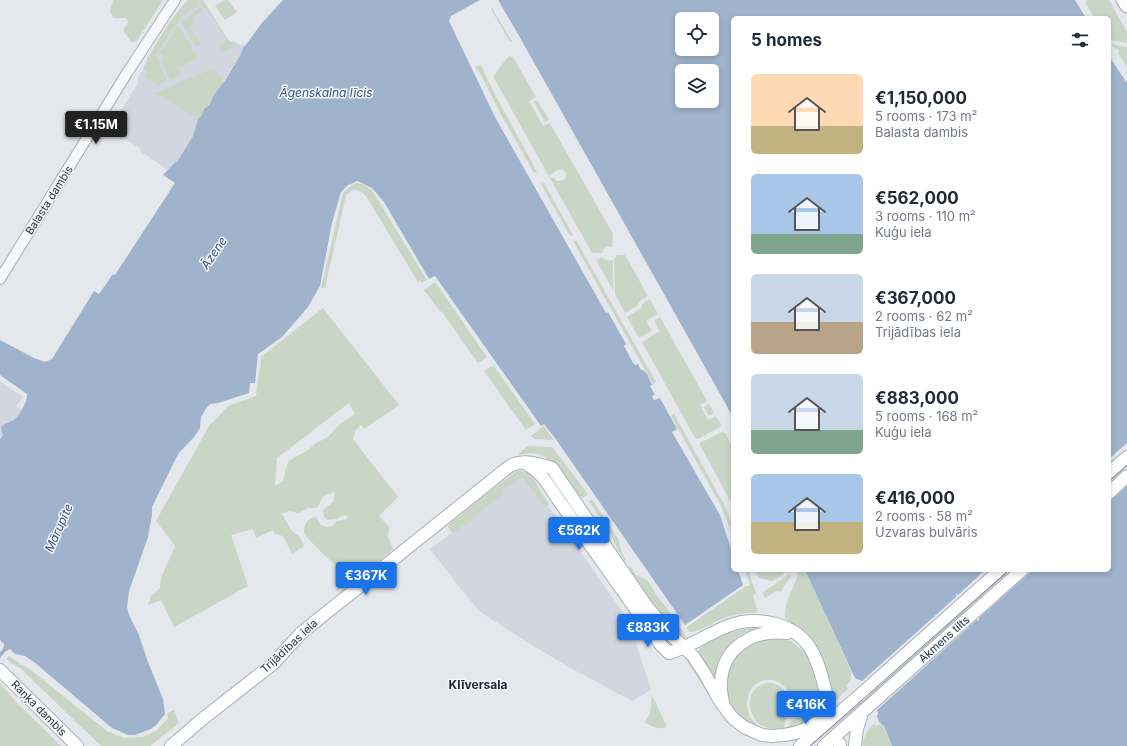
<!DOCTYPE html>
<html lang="en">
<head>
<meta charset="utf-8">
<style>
	body { margin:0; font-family:Inter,sans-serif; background:#f2f2f3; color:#1f2937; height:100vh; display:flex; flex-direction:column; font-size:15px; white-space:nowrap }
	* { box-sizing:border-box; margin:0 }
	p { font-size:13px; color:#747a83 }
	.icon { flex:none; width:22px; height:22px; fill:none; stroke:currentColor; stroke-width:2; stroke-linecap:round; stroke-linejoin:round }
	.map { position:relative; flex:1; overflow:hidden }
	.details { position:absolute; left:731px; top:16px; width:380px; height:556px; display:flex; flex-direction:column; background:#fff; border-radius:6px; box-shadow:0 2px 6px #0003 }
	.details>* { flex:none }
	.controls { position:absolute; left:675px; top:12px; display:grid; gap:8px }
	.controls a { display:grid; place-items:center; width:44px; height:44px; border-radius:6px; background:#fff; box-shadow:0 2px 6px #0003; font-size:20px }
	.price { position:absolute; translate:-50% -34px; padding:0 9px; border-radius:4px; background:#1a73e8; color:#fff; font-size:13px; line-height:26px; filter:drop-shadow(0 1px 2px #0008) }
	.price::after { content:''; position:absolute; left:50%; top:24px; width:12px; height:9px; margin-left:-6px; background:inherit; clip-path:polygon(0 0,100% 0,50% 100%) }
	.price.active { background:#222; color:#fff }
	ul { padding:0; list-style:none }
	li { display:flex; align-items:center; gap:12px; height:100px; padding:0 20px }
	li span { display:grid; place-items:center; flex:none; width:112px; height:80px; border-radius:6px; color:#555 }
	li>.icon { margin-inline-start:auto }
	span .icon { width:48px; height:48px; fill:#fffc; stroke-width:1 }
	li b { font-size:17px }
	h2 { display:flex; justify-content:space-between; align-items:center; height:48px; padding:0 20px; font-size:17px }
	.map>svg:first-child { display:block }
	.built { fill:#d2d6de }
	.green { fill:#c9d6c5; fill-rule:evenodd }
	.water { fill:#9fb4cc; fill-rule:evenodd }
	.pier { fill:#e4e7ec }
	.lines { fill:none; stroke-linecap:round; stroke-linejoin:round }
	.tertiary-casing { stroke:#a9aeb7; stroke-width:12 }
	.secondary-casing { stroke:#a9aeb7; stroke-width:14 }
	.primary-casing { stroke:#a3abb8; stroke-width:15 }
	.tertiary { stroke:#f7f8fa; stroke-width:10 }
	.secondary { stroke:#fff; stroke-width:12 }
	.primary { stroke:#fff; stroke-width:13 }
	.tram { stroke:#7d8696; stroke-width:1 }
	.labels { text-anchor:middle; stroke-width:3; stroke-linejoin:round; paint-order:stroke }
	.street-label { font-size:11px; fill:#2b3445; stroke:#f4f6f9 }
	.water-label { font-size:12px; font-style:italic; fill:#34527a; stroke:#f4f6f9 }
	.neighbourhood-label { font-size:12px; font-weight:bold; fill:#1d2536; stroke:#f4f6f9 }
</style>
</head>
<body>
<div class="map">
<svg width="1127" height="746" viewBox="0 0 1127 746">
	<rect width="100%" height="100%" fill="#e4e7ec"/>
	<path class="built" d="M188,0H203L228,40L244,46L240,56L198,119L193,136L177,162H174L168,170L140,151L141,149L110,129L138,83L137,82L138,79L149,56L178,11Z
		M0,381L23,397L16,407L22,409L20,413L14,419L7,424L3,436L0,439Z
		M524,472L629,621L651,690L632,701L567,666L525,641L479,611L457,584L430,549L456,530L451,524Z"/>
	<path class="green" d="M113,0H163L136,42H131L123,30L129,21L125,18H113L110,11Z
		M188,0H196L199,5L180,18L156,55L167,81L158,85L145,77L148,72L143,69C154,45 170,19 188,0Z
		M199,0H203L228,40L237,43L232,48L223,52L218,46L227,40L207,9H205Z
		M225,0H228L237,12L225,20L215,6Z
		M1086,0H1109L1127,32V43L1110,40L1109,18H1095L1085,3L1087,1Z
		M201,7L203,11L193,17L196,22L189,27L201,44L196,47L181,22Z
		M492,8L512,41L510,42L491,9Z
		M178,26L198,57L196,60L178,67L181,75L170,80L161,60L165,58L163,53L159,55Z
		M1112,44L1127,47V67L1118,53L1119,51L1117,48L1115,49Z
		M244,46L251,56L214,95L208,105L204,109L202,115L198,119L155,93L214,68L223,79L222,81L224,82L240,56Z
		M511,56L514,59L536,97L529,101L543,126L550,123L613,234L612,247C607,246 603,248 602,253H592L494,78V75L508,57ZM558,170H563L566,173L565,179L561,181H557L554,178H551L550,175Z
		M481,65C497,102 519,136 537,172L534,173L500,113L481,75L475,67Z
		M537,100L549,120L545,122L534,102Z
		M356,183C364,183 368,187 373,192L427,280L422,283L420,281L418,282L366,196L362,192L354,189L346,195L325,288H321L343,193L351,186Z
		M544,183L573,235L570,236L541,184Z
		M576,240L656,382L653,384L573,241Z
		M617,255H625L648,296L641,300L637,306L625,313L615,294L614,259Z
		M602,257C604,261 609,261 613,260V290L596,260Z
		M435,282L487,357L478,363L442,312L440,311L424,290Z
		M650,299L658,314L646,321L652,331L639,338L627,317L641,308L643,303Z
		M323,308L399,405L364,429L361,425L355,431L353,439L398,497L379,516L389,527L388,537L393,549L355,581C337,567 319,551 304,534C304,525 306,518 316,517L321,525L327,527L332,526L337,521L348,519L347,516C342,514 341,516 337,519L327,520L324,517L323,510L333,502L335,493L334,492L323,497L317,508H308L298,513L290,511L282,514L292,531L300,537L304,546L292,554L283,536L275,534L273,530L256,538L253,529L231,535L248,586L174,627L161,600L148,605L151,596L160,588L161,578L175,546L156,521L209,426L228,406L256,396L261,357ZM349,403L355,414L340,424L328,437L316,443L307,451L295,457L289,461L287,465L283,481L275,486L277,458Z
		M660,317L707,401L700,405L708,420L716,416L721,425L720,427L698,439L695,438L642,342L660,331L654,321Z
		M493,365L535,424L526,430L484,371Z
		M709,404L714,413L709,416L704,407Z
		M674,414L725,506L733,527V537L721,506L671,416Z
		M544,426L554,440L534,439L531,436Z
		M722,432L725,433L733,447V506L700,445V443Z
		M528,446L552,447L588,494L583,498C580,496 576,493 573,491C557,473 551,446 520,455L519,453Z
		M517,471C532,470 534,479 540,490C543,495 546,499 549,504L545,508L522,477L502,490L504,494L476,515V518L452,533L448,527L449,524L485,495Z
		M592,499L619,540L621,551L626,560L625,561L617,549L611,534L589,501Z
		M630,566L636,575L647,580L655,592V593L663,604H664L688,639L681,637L657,612L626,569Z
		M745,570H748L756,593L753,596L758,612C746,613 735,614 724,618C713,622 700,633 689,632L687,627L746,586H750Z
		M755,570H784L783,574L773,581H771L759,578Z
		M801,570H805L852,673L850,677L851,680L846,686L848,689L833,703C829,687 821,651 812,640C805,631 794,626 785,618L786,604L798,575L797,572Z
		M788,575H791V577L785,585L781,592L776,591L765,598L763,593L764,591L774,585Z
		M757,628C754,630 751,630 748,631C728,640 718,659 714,679L698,653L700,648L702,646L726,634L745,629Z
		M771,637L791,641L801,649L811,658L817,677L814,680L818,683L825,705C810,700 804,706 792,713L791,712C795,670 748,671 747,703C746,714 753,722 761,729L743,721L732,709L727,698L726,673L730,661L748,643Z
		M682,653H685L718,705V710Z
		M9,656L19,663L31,670L107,731L125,738L143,737L157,730L168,718L167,713L174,710L179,723L150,746H101L20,668L11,663L6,659Z
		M0,683L17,703L61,746H0Z
		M766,683C795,683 788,710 784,728C776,730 766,729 759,724C750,716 746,699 755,689C758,686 762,685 766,683Z
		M652,695L667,727C659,730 652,727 644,722L650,714Z
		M813,706L819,707L821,710L800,713L802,710Z
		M821,714C811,720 800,727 788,728C792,714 809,715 821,714Z
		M875,723L876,726L881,724L883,726L892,746H863C862,739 869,727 875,723Z"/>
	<path class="water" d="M283,0H480L451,16L449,21L495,117L606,313L608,312L626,344L624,346L633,363L636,365L638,364L641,370H643L647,374L652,385L650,386L655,395L652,396L654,400L660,398L677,429L672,432L720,515L733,555V570H738L743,585L685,625L555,438L544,424L541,426L435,276L429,279L384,202L372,188L358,181L348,185L341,192L332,223L320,286L308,307L282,337L258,354L255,383H250L249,393L218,403L210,404L207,407L201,417L200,428L194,437L178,454L152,507V515L148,537L129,591L127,607L129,615L139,635L148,662L163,699L165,714L156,725L151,729L135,735H128L112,728L34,662L25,656L15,654L10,649L6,651L0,658V652C3,649 4,648 4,644L0,640V439L3,436L1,427C4,423 9,423 13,420C19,416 28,401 27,394L0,375V340L34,358L45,362L52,359L94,291L99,294L113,274L115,275L175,183L163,175L175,162H177L193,136L198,119L202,115L204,109L209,105L214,95L224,82L240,56L244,46H245L261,24Z
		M498,0H1075L1086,18H733V417L518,34ZM682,19H712V49H682ZM682,71H712V101H682Z
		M1109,56L1127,83V746H892L884,726L879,722L877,716L878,714L877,710L860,680H857L854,676L805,570H1109Z"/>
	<path class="pier" d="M1127,443V486L1109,502V459Z
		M985,570H1033L979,618V621L977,620L877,710L878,714L875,717L876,712L859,681L855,682L857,679L860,680L862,681L956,597V594L958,595Z"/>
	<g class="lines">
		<defs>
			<path id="tertiary" d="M0,279L127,73L175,0"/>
			<path id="secondary" d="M526,464C544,473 550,489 562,505C595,552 628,599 661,645L669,653C690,647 707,634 728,626C757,615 798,623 813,653C821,669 825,688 829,706
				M1109,473L1127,457
				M1109,493L1127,476
				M0,670L77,746
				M723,702C722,696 720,689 721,683C722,647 754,629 787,633
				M840,744V746
				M171,746L205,717L274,663L301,633L496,477C501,473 506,468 512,465C525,459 539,464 552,468L647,607L674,638L693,656L705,674L718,698L731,716L735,720L744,727L762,735L772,736L784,735L795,733L806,729L816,723L828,722
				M800,746L860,695L1000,570
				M824,746L1022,570
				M855,746L857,729L862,713"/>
			<path id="primary" d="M1123,0L1127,6"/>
		</defs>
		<use href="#tertiary" class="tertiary-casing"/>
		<use href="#secondary" class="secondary-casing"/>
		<use href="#primary" class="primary-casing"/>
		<use href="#tertiary" class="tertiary"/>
		<use href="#secondary" class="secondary"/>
		<use href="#primary" class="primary"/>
		<path class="tram" d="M1109,481L1127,465
			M810,746L1009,570"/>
	</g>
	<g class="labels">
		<g class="street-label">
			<text transform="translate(49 200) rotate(-58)" y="4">Balasta dambis</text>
			<text transform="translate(944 639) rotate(-42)" y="4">Akmens tilts</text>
			<text transform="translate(289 646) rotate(-43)" y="4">Trijādības iela</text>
			<text transform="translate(39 708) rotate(45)" y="4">Raņķa dambis</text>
		</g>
		<g class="water-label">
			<text x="326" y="97">Āgenskalna līcis</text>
			<text transform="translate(214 253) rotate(-56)" y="4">Āzene</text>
			<text transform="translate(59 528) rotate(-66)" y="4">Mārupīte</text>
		</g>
		<g class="neighbourhood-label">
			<text x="478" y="689">Klīversala</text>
		</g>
	</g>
</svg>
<div class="controls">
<a><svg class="icon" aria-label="locate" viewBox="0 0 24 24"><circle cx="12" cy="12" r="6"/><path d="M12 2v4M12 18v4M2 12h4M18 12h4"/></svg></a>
<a><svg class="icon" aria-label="layers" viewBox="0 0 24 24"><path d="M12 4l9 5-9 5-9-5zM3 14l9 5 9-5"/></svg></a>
</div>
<b class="price active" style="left:96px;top:145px">€1.15M</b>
<b class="price" style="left:579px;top:551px">€562K</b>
<b class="price" style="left:366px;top:596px">€367K</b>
<b class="price" style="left:648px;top:648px">€883K</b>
<b class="price" style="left:806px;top:725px">€416K</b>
<section class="details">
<h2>5 homes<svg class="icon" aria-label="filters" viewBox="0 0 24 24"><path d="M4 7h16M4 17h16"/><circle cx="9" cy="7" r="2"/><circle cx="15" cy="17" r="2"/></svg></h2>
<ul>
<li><span style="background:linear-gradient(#ffd9b3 65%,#c2b280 0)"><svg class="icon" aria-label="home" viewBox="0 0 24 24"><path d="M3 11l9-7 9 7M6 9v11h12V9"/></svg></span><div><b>€1,150,000</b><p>5 rooms · 173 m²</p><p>Balasta dambis</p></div></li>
<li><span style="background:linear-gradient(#a9c7e8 75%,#7fa58c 0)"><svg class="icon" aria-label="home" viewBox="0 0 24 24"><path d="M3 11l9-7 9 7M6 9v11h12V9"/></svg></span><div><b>€562,000</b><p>3 rooms · 110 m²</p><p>Kuģu iela</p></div></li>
<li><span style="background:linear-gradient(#c9d6e8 60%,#b9a48a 0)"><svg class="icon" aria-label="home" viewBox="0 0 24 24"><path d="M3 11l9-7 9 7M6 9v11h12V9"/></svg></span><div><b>€367,000</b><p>2 rooms · 62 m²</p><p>Trijādības iela</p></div></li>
<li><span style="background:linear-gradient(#c9d6e8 70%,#7fa58c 0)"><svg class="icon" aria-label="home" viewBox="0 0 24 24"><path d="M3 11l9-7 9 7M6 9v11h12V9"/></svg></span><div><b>€883,000</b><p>5 rooms · 168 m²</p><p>Kuģu iela</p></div></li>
<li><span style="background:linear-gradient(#a9c7e8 60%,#c2b280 0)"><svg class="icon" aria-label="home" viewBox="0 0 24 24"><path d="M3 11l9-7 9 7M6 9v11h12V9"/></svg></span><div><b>€416,000</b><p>2 rooms · 58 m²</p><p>Uzvaras bulvāris</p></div></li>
</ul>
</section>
</div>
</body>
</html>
